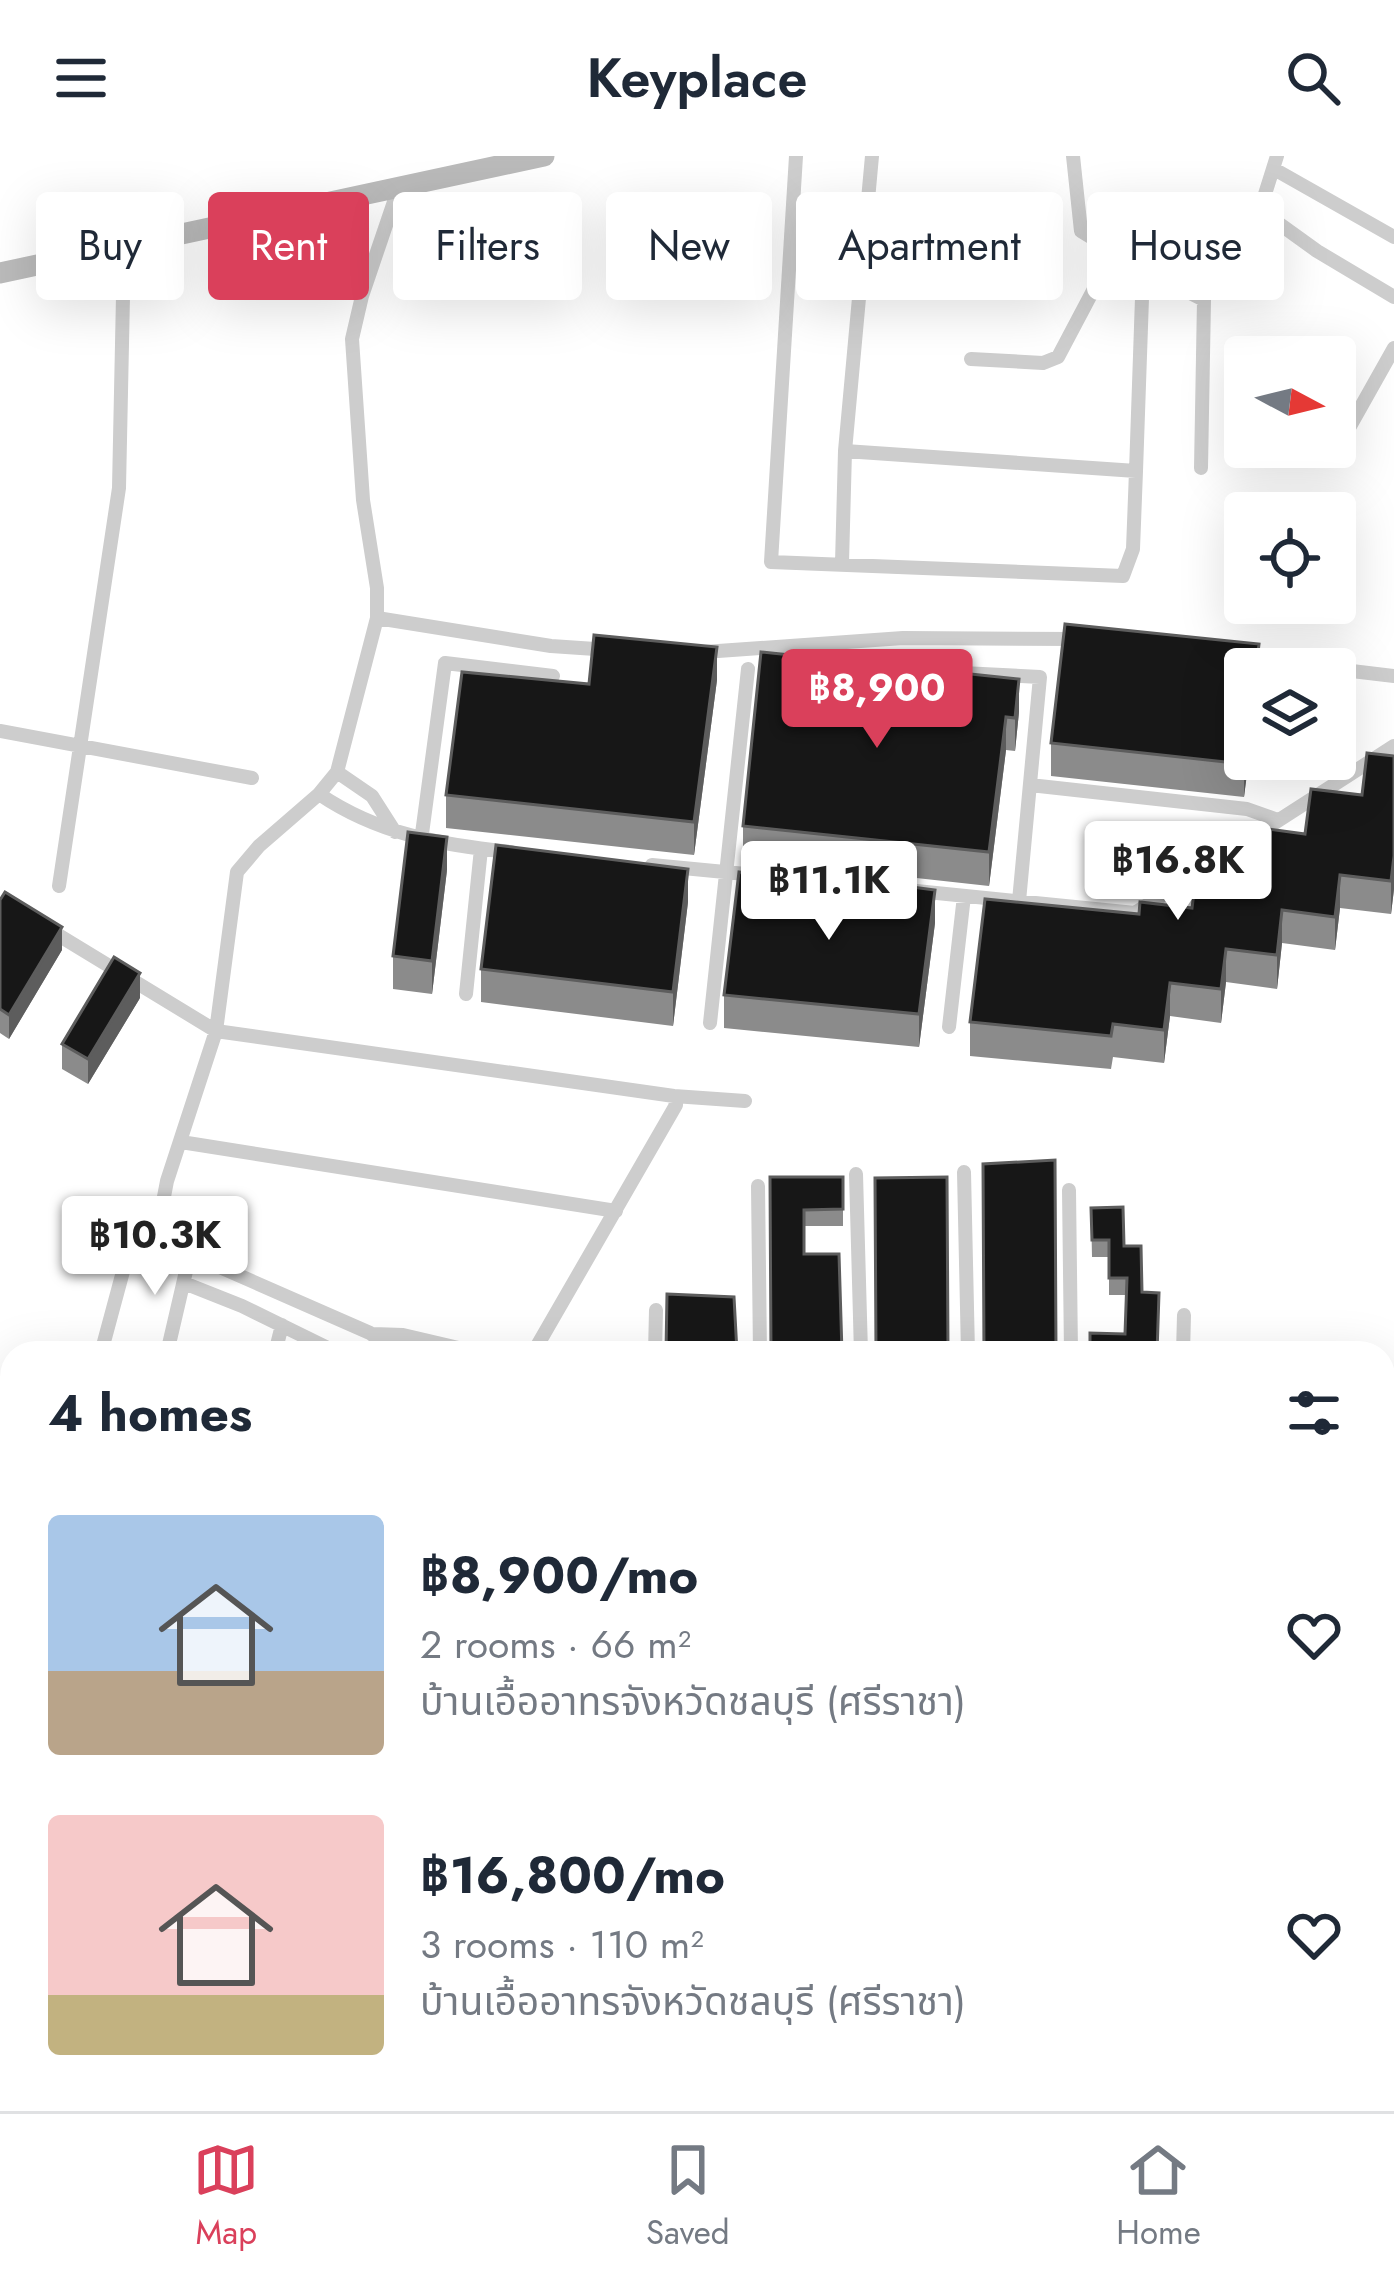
<!DOCTYPE html>
<html lang="en">
<head>
<meta charset="utf-8">
<style>
	body { margin:0; font-family:Jost,"Noto Sans Thai",sans-serif; background:#f6f6f7; color:#1f2937; height:100vh; display:flex; flex-direction:column; font-size:45px; white-space:nowrap }
	* { box-sizing:border-box; margin:0 }
	p { font-size:39px; color:#747a83 }
	.icon { flex:none; width:66px; height:66px; fill:none; stroke:currentColor; stroke-width:2; stroke-linecap:round; stroke-linejoin:round }
	.map { position:relative; flex:1; overflow:hidden }
	.sheet { position:absolute; left:0px; top:1185px; width:1395px; height:771px; display:flex; flex-direction:column; background:#fff; border-radius:36px 36px 0 0; box-shadow:0 12px 48px #0002 }
	.sheet>* { flex:none }
	.guide { position:absolute; left:36px; top:36px; width:1323px; height:108px; display:flex; gap:24px }
	.needle { width:78px; rotate:97deg }
	.buttons { position:absolute; left:1224px; top:180px; display:grid; gap:24px }
	.buttons a { display:grid; place-items:center; width:132px; height:132px; border-radius:12px; background:#fff; box-shadow:0 12px 48px #0002; font-size:60px }
	.price { position:absolute; translate:-50% -102px; padding:0 27px; border-radius:12px; background:#fff; color:#222; font-size:39px; line-height:78px; filter:drop-shadow(0 3px 6px #0008) }
	.price::after { content:''; position:absolute; left:50%; top:72px; width:36px; height:27px; margin-left:-18px; background:inherit; clip-path:polygon(0 0,100% 0,50% 100%) }
	.price.selected { background:#da405b; color:#fff }
	ul { padding:0; list-style:none }
	li { display:flex; align-items:center; gap:36px; height:300px; padding:0 48px }
	li span { display:grid; place-items:center; flex:none; width:336px; height:240px; border-radius:12px; color:#555 }
	li>.icon { margin-inline-start:auto }
	span .icon { width:144px; height:144px; fill:#fffc; stroke-width:1 }
	li b { font-size:51px }
	h2 { display:flex; justify-content:space-between; align-items:center; height:144px; padding:0 48px; font-size:51px }
	.chip { padding:0 42px; border-radius:12px; background:#fff; box-shadow:0 12px 48px #0002; font-size:42px; line-height:108px }
	.chip.selected { background:#da405b; color:#fff }
	header { display:flex; justify-content:space-between; align-items:center; height:156px; padding:0 48px; background:#fff; font-size:54px; font-weight:600 }
	.tabs { display:flex; justify-content:space-around; align-items:center; height:168px; border-top:3px solid #e0e1e3; background:#fff; font-size:33px; color:#747a83 }
	.tabs a { display:grid; justify-items:center; gap:6px }
	.tabs .selected { color:#da405b }
	.map>svg:first-child { display:block }
	.lines { fill:none; stroke-linecap:round; stroke-linejoin:round }
	.street { stroke:#cdcdcd; stroke-width:14 }
	.secondary { stroke:#bababa; stroke-width:21 }
	.wall { fill:#8b8b8b }
	.shaded-wall { fill:#5d5d5d }
	.building { fill:#171717; stroke:#5d5d5d; stroke-width:3 }
</style>
</head>
<body>
<header><svg class="icon" aria-label="menu" viewBox="0 0 24 24"><path d="M4 6h16M4 12h16M4 18h16"/></svg>Keyplace<svg class="icon" aria-label="search" viewBox="0 0 24 24"><circle cx="10" cy="10" r="6"/><path d="M15 15l6 6"/></svg></header>
<div class="map">
<svg width="1394" height="1955" viewBox="0 0 1394 1955">
	<rect width="100%" height="100%" fill="#fff"/>
	<g class="lines">
		<path class="street" d="M796,0L771,406L1123,420L1133,393L1136,315
			M1073,0L1081,75L1143,113L1204,144L1201,312
			M1277,0L1260,54L1317,95L1394,141
			M1274,13L1394,81
			M971,203L1043,207L1058,201L1114,95
			M845,295L1136,315L1143,113
			M1331,304L1394,192
			M842,407L845,295L872,0
			M377,462L551,490L610,494
			M704,496L903,482L1077,483
			M1242,502L1328,513
			M1335,513L1394,520
			M942,516L1040,521L1019,745
			M0,575L252,622
			M337,616L372,640L395,676
			M1030,629L1247,653L1278,664
			M319,638C378,678 441,689 511,696
			M421,685L445,507L553,520
			M652,709L756,719
			M808,724L1135,757L1394,590
			M59,730L119,332L124,92
			M50,774L216,875L674,940L745,945
			M466,838L481,693
			M710,867L748,513
			M949,871L964,740
			M181,986L616,1055
			M964,1016L968,1197
			M856,1018L861,1197
			M758,1030L760,1197
			M1069,1034L1071,1197
			M184,1127L242,1150L338,1197
			M373,1178L403,1179L480,1197
			M101,1197L125,1108L137,1093L163,1078
			M167,1197L190,1098
			M275,1197L282,1169
			M396,1197L370,1177L172,1090L158,1072L167,1025L216,875L237,716L259,690L319,638L337,616L377,462V432L363,344L352,183L362,140L398,34
			M533,1197L676,949L674,940
			M655,1197L656,1154
			M1183,1197L1184,1159
			M0,1419L12,1406
			M1383,1496L1394,1493
			M0,1527L12,1530
			M0,1634L12,1625
			M1383,1685L1394,1697
			M0,1697L12,1711
			M208,1944L217,1955
			M343,1944L349,1955
			M1317,1944L1326,1955
			M253,1955L266,1944
			M626,1955L636,1944"/>
		<path class="secondary" d="M0,117L544,0"/>
	</g>
	<path class="wall" d="M1259,513L1244,641L1051,620V587Z
		M717,524L694,699L446,672V639L589,528Z
		M1019,556L1015,595L1006,594L989,730L743,703V670Z
		M1394,600V733L1391,758L1340,752L1335,794L1282,787L1277,833L1226,826L1221,867L1170,860L1164,907L1113,901L1111,913L970,900V866L1139,758L1192,752L1248,712L1305,678L1362,639Z
		M447,714L432,838L393,833V800Z
		M0,744L62,794L9,883L0,877Z
		M688,746L673,870L481,846V813Z
		M935,767L919,891L724,872V839Z
		M140,842L88,928L62,913V888Z
		M770,1021H843V1070H804V1098L842,1197Z
		M1091,1052L1124,1090L1142,1136L1158,1197L1125,1178L1126,1139H1109V1101H1092Z
		M12,1639V1686L0,1672V1652Z
		M368,1944H411L418,1955H376Z"/>
	<path class="shaded-wall" d="M717,491V524L694,699V666Z
		M1019,523V556L1015,595V562Z
		M1006,561V594L989,730V696Z
		M1245,603H1249L1244,641V608Z
		M447,681V714L432,838V805Z
		M1394,700V733L1391,758V725Z
		M688,713V746L673,870V836Z
		M1340,719V752L1335,794V761Z
		M935,734V767L919,891V858Z
		M1282,754V787L1277,833V799Z
		M62,771V794L9,883V859Z
		M1226,793V826L1221,867V833Z
		M140,817V842L88,928V903Z
		M1170,827V860L1164,907V874Z
		M12,1592V1609L0,1620V1604Z
		M319,1944H324V1955H306Z"/>
	<path class="building" d="M1065,468L1259,488L1256,513H1245L1244,608L1051,587Z
		M594,479L717,491L694,666L446,639L462,516L589,528Z
		M761,496L1019,523L1015,562L1006,561L989,696L743,670Z
		M1367,597L1394,600V700L1391,725L1340,719L1335,761L1282,754L1277,799L1226,793L1221,833L1170,827L1164,874L1113,868L1111,880L970,866L985,743L1139,758L1140,746L1192,752L1198,706L1248,712L1253,671L1305,678L1311,633L1362,639Z
		M408,676L447,681L432,805L393,800Z
		M496,689L688,713L673,836L481,813Z
		M739,716L895,734L896,729L935,734L919,858L724,839Z
		M5,736L62,771L9,859L0,853V744Z
		M114,801L140,817L88,903L62,888Z
		M1055,1004L1056,1197H984L983,1008Z
		M770,1021H843V1053L804,1054V1098H839L842,1197H771Z
		M947,1021L948,1197H876L875,1022Z
		M1123,1051L1124,1090H1141L1142,1136L1159,1137L1157,1197H1090V1177L1125,1178L1127,1122H1109V1084H1092L1091,1052Z
		M667,1138L734,1141L737,1197H666Z
		M0,1537L12,1550V1592L0,1604Z
		M12,1639V1669L0,1655V1652Z
		M278,1944H319L306,1955H265Z
		M379,1944H411L418,1955H387Z"/>
</svg>
<div class="buttons">
<a><svg class="needle" viewBox="-14 -14 28 28"><path d="M0-13l5 13h-10z" fill="#e53935"/><path d="M0 13l5-13h-10z" fill="#747a83"/></svg></a>
<a><svg class="icon" aria-label="locate" viewBox="0 0 24 24"><circle cx="12" cy="12" r="6"/><path d="M12 2v4M12 18v4M2 12h4M18 12h4"/></svg></a>
<a><svg class="icon" aria-label="layers" viewBox="0 0 24 24"><path d="M12 4l9 5-9 5-9-5zM3 14l9 5 9-5"/></svg></a>
</div>
<b class="price selected" style="left:877px;top:595px">฿8,900</b>
<b class="price" style="left:1178px;top:767px">฿16.8K</b>
<b class="price" style="left:829px;top:787px">฿11.1K</b>
<b class="price" style="left:155px;top:1142px">฿10.3K</b>
<div class="guide">
<a class="chip">Buy</a>
<a class="chip selected">Rent</a>
<a class="chip">Filters</a>
<a class="chip">New</a>
<a class="chip">Apartment</a>
<a class="chip">House</a>
</div>
<section class="sheet">
<h2>4 homes<svg class="icon" aria-label="filters" viewBox="0 0 24 24"><path d="M4 7h16M4 17h16"/><circle cx="9" cy="7" r="2"/><circle cx="15" cy="17" r="2"/></svg></h2>
<ul>
<li><span style="background:linear-gradient(#a9c7e8 65%,#b9a48a 0)"><svg class="icon" aria-label="home" viewBox="0 0 24 24"><path d="M3 11l9-7 9 7M6 9v11h12V9"/></svg></span><div><b>฿8,900/mo</b><p>2 rooms · 66 m²</p><p>บ้านเอื้ออาทรจังหวัดชลบุรี (ศรีราชา)</p></div><svg class="icon" aria-label="heart" viewBox="0 0 24 24"><path d="M12 20l-8-8c-3-5 5-10 8-4 3-6 11-1 8 4z"/></svg></li>
<li><span style="background:linear-gradient(#f6c9c9 75%,#c2b280 0)"><svg class="icon" aria-label="home" viewBox="0 0 24 24"><path d="M3 11l9-7 9 7M6 9v11h12V9"/></svg></span><div><b>฿16,800/mo</b><p>3 rooms · 110 m²</p><p>บ้านเอื้ออาทรจังหวัดชลบุรี (ศรีราชา)</p></div><svg class="icon" aria-label="heart" viewBox="0 0 24 24"><path d="M12 20l-8-8c-3-5 5-10 8-4 3-6 11-1 8 4z"/></svg></li>
</ul>
</section>
</div>
<nav class="tabs">
<a class="selected"><svg class="icon" aria-label="map" viewBox="0 0 24 24"><path d="M3 6l6-2 6 2 6-2v14l-6 2-6-2-6 2zM9 4v14M15 6v14"/></svg>Map</a>
<a><svg class="icon" aria-label="saved" viewBox="0 0 24 24"><path d="M7 4h10v16l-5-4-5 4z"/></svg>Saved</a>
<a><svg class="icon" aria-label="home" viewBox="0 0 24 24"><path d="M3 11l9-7 9 7M6 9v11h12V9"/></svg>Home</a>
</nav>
</body>
</html>
